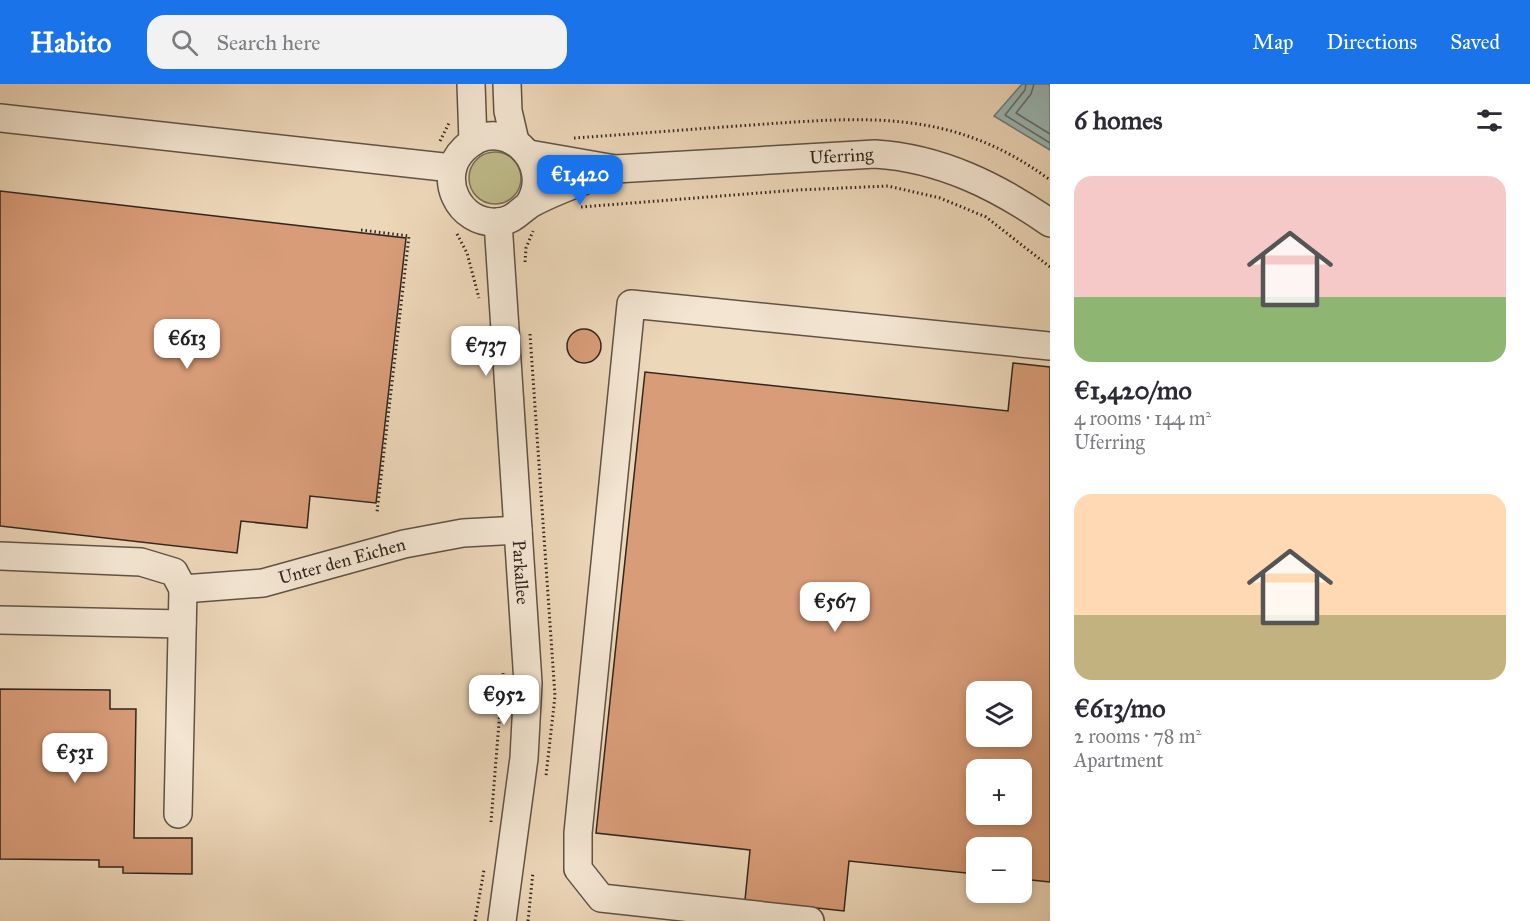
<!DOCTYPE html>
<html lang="en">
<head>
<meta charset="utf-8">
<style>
	body { margin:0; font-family:"IM FELL Great Primer",serif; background:#f2f2f3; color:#2b2b33; height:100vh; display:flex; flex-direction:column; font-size:22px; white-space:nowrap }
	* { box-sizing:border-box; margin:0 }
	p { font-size:20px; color:#7c7c81 }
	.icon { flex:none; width:33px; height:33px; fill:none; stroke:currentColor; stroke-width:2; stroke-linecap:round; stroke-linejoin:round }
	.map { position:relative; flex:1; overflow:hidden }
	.side { display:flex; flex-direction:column; background:#fff; width:480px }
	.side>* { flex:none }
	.controls { position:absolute; left:966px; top:597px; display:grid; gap:12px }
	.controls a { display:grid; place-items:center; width:66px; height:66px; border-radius:12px; background:#fff; box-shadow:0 3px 9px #0003; font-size:30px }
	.price { position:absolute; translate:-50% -51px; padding:0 14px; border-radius:12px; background:#fff; color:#222; font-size:20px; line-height:39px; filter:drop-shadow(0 2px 3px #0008) }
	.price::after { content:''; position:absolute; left:50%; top:36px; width:18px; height:14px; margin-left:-9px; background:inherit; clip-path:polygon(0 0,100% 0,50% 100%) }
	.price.on { background:#1a73e8; color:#fff }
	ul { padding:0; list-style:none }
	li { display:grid; align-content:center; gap:12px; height:318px; padding:0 24px }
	li span { display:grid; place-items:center; height:186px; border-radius:18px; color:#555 }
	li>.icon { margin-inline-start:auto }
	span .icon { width:108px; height:108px; fill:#fffc; stroke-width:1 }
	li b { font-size:26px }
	h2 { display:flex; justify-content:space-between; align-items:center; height:72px; padding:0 24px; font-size:26px }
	header { display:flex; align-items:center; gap:36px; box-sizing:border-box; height:84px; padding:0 30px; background:#1a73e8; color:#fff }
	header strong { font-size:28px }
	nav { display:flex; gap:33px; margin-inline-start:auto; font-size:21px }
	.search { width:420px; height:54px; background:#f2f2f3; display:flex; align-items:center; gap:15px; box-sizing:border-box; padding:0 21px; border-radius:18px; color:#7c7c81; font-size:22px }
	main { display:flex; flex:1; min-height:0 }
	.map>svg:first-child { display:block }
	.green { fill:#bfbc8a; stroke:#787054; stroke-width:1.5 }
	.water { fill:#9ab8b6; stroke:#707d79; stroke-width:1.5 }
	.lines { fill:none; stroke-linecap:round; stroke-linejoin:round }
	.shore { stroke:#666e6a; stroke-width:1.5 }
	.building { fill:#d89c78; stroke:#31251e; stroke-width:1.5; fill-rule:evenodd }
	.minor-casing { stroke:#605245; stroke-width:30 }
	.path { stroke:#31251e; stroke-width:3; stroke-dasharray:1.5 3; stroke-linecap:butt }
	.minor { stroke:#f3e5d2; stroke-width:27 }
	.labels { text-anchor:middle; stroke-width:4.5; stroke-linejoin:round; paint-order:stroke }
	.street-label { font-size:18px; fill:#31251e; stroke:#f3e5d2 }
</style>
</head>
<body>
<header>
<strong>Habito</strong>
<div class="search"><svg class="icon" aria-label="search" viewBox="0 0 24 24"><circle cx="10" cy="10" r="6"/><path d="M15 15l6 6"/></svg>Search here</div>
<nav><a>Map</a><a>Directions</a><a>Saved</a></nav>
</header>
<main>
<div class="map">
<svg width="1050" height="837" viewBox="0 0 1050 837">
	<rect width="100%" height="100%" fill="#edd7b9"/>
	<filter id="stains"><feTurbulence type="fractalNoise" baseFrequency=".00333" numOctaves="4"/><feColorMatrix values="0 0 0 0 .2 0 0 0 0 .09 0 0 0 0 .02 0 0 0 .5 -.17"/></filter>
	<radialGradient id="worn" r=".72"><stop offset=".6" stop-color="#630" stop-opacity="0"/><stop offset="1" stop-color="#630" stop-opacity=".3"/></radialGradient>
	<path class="green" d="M469 94a26 26 0 1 1 52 0a26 26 0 1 1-52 0Z"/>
	<path class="water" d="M1022,0H1050V66L994,32Z"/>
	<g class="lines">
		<path class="shore" d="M1026,0L1025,6L1005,31L1050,59
			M1034,0L1031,10L1016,29L1050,50"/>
	</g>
	<path class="building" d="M0,107L406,154L376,419L310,412L307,444L241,437L237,469L0,442Z
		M567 262a17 17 0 1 1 34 0a17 17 0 1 1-34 0Z
		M1013,279L1050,283V798L1022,795V764H976V790L849,777L844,827L745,816L750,766L596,749L645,288L1008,327ZM976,608H1022V652H976ZM976,686H1022V730H976Z
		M0,605L110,606V625H136L134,754H192V790L123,789V783H99V776L0,775Z"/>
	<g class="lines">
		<defs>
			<g id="minor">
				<path d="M471,0L473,58"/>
				<path d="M507,0L508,27L515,57"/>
				<path d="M0,34L452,84"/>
				<path id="s1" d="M529,70L615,85L875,70C940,74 997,102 1050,139"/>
				<path d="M529,120C556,78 501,27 464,65C436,92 458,141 498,138C514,137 520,126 532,119C558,105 586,96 613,86"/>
				<path id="s2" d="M498,138L528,599L524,674L502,837"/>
				<path id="s3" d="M0,472L141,478L174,488L183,505L263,499L404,460L463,449L518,446"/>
				<path d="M0,536L182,540"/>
				<path d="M178,730L183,505"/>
				<path d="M810,837L601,814L578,785V749L631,220L1050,262"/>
			</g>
		</defs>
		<use href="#minor" class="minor-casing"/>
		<path class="path" d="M574,54C633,50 693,45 752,41C865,33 953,24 1050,96
			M440,57L449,39
			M581,123L797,106L888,102L940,114L986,133L1050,183
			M361,146L409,152L377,428
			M457,150L467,169L479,214
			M525,178L526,164L533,147
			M530,250L555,612L546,692
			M491,738L503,589
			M475,837L484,786
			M528,837L533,788"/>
		<use href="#minor" class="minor"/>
	</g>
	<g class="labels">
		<g class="street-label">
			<text dy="6" stroke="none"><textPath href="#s1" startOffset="314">Uferring</textPath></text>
			<text dy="6" stroke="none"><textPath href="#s3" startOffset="357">Unter den Eichen</textPath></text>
			<text dy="6" stroke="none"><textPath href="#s2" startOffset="351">Parkallee</textPath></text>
		</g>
	</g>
	<rect width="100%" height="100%" filter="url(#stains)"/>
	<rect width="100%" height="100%" fill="url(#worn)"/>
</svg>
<div class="controls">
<a><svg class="icon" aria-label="layers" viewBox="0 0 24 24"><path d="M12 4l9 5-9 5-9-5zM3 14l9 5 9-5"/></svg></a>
<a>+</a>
<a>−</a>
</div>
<b class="price on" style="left:580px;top:122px">€1,420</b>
<b class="price" style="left:187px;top:286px">€613</b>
<b class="price" style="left:486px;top:293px">€737</b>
<b class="price" style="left:835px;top:549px">€567</b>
<b class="price" style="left:504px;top:642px">€952</b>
<b class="price" style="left:75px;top:700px">€531</b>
</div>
<section class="side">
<h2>6 homes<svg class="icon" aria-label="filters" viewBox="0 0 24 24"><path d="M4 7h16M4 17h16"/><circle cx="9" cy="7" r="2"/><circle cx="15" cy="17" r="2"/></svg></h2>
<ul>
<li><span style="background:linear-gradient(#f6c9c9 65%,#8fb573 0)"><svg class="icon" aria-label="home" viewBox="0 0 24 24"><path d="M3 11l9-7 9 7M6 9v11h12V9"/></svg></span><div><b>€1,420/mo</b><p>4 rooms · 144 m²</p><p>Uferring</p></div></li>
<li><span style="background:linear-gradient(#ffd9b3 65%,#c2b280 0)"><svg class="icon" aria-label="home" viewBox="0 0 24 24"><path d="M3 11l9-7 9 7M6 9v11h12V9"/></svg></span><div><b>€613/mo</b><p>2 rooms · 78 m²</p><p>Apartment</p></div></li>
</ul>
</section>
</main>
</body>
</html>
